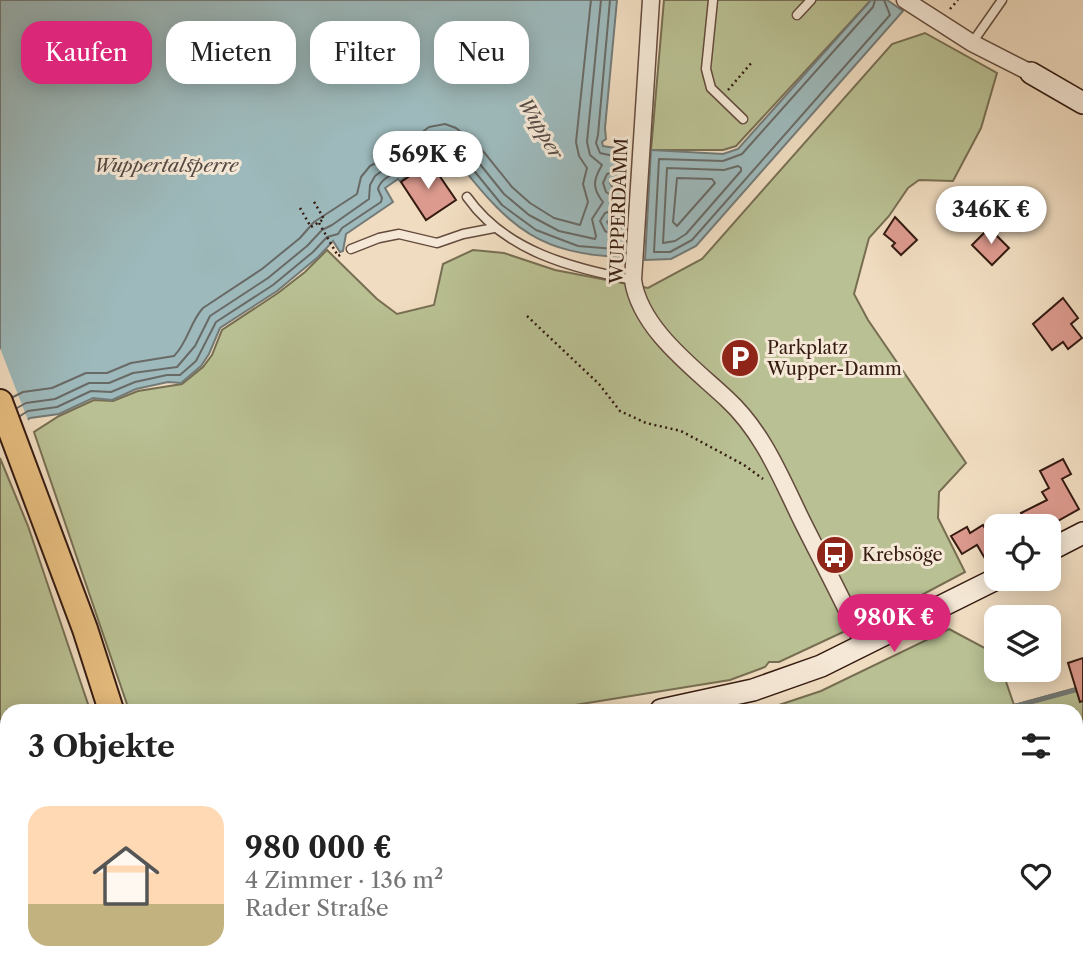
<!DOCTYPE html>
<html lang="de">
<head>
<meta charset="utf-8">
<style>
	body { margin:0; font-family:"Libre Caslon Text",serif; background:#f2f2f2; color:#222; height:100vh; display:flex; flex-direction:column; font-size:26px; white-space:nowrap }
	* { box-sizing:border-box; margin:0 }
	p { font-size:23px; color:#767676 }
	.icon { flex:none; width:38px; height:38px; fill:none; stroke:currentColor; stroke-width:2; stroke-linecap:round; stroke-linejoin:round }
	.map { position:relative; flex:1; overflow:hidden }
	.panel { position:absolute; left:0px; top:704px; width:1083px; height:275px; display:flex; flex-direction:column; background:#fff; border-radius:21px 21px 0 0; box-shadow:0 4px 18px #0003 }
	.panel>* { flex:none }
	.top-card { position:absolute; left:21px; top:21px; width:700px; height:63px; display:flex; gap:14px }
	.fabs { position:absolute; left:984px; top:514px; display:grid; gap:14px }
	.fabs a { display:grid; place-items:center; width:77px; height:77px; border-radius:14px; background:#fff; box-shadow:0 4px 18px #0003; font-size:35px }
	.price { position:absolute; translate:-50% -60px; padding:0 16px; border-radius:24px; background:#fff; color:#222; font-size:23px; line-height:46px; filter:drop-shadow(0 2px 4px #0008) }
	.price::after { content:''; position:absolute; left:50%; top:42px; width:21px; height:16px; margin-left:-10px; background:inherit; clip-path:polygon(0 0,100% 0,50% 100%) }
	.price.on { background:#db2777; color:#fff }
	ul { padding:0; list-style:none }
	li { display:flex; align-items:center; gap:21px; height:175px; padding:0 28px }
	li+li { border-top:2px solid #e0e0e0 }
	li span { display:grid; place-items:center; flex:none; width:196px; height:140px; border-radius:21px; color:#555 }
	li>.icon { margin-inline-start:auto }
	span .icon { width:84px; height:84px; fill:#fffc; stroke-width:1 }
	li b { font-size:30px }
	h2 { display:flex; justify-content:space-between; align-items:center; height:84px; padding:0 28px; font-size:30px }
	.tag { padding:0 24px; border-radius:21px; background:#fff; box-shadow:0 4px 18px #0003; font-size:24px; line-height:63px }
	.tag.on { background:#db2777; color:#fff }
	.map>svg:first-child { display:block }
	.green { fill:#b9c093; stroke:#776e52; stroke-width:2 }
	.water { fill:#9db9bb; stroke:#737a77; stroke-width:2 }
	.pier { fill:#f0dcc0 }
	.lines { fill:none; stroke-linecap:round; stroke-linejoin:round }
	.shore { stroke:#696a66; stroke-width:2 }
	.stream { stroke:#737a77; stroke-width:5 }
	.building { fill:#dc9a8e; stroke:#351b11; stroke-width:2 }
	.lane-casing { stroke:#644b3d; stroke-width:11 }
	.street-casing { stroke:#644b3d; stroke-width:19 }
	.secondary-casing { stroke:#351b11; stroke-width:24 }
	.primary-casing { stroke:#351b11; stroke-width:28 }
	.path { stroke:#351b11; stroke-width:2.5; stroke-dasharray:2 3.5; stroke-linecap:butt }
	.lane { stroke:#f5e8d6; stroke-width:8 }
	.street { stroke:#f5e8d6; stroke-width:16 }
	.secondary { stroke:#f5e8d6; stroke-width:21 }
	.primary { stroke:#e8be80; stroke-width:24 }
	.labels { text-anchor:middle; stroke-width:6; stroke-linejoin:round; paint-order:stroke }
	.street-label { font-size:18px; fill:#351b11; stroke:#f5e8d6 }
	.poi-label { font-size:18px; fill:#351b11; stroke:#f5e8d6; text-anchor:start }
	.water-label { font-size:19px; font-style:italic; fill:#544a44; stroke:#f5e8d6 }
</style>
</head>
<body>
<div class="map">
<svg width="1083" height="977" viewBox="0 0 1083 977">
	<rect width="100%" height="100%" fill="#f0dcc0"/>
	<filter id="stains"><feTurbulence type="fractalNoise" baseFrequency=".00286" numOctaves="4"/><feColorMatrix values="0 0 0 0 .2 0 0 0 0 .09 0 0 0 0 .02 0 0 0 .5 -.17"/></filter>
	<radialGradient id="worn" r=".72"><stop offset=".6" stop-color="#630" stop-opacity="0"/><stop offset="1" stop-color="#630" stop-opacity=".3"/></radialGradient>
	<path class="green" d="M664,0H871L736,146L723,150H651Z
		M925,33L997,73L981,128L953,181L919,180L908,188L889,216L869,238L854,294L868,320L966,463L939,492L938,518L965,572L916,598L779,662H769L765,667L730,680L544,710H129L34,432L59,416L94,400L113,401L138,391L182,384L203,367L212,355L222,330L278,293L305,272L327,250L377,299L397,314L434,305L443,264L473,250L504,253L555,270L648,288L702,259L892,44Z
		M0,458L28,526L90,710H7V766L0,772Z
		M949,629L996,654V670H1002L1014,705L1083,686V977H185V971H1076V710H764L821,691Z
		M7,921V971H144V977H0V927Z"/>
	<path class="water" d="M0,0H617L605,128L606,139L602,142L603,146L628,150L627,179H613L610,183L613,188L626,190L624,218H611L607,222L610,227L624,228L622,257C541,254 511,229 462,167L457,163L451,164L442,150L429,159L430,161L400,181L398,179L385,188L393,202L346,234L343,251L340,252L333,241L318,257L277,291L220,328L209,354L201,366L181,383L168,382L136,389L112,400L93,398L59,414L30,418L0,441Z
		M871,0H887L903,11L696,246L671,259L645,260L651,150L723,154L738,149Z"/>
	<path class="pier" d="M0,348L29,423L0,445Z"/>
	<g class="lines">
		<path class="shore" d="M875,0L873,7L742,154L723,161L659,159L654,252H670L692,240L890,15L884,0
			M738,166L741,168V171L686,234L675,241L663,243L667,168L724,170Z
			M677,178L712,179L715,183L677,226L673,222Z
			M13,397L23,392L52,388L86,373H107L131,363L174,356C188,342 190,322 203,308L262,269L300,238L314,222L357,194L361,177L370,166L395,153L429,127L445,124L456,128L479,146L512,187L530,203L554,218L580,225L588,202L583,184L587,168L579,156L576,142L591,0
			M17,408L26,403L55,399L89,383H109L133,373L177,367L195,346L210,316L268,278L307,246L322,230L332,225L369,199L370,185L375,176L389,166L398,163L437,135L451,137L459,147L471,153L504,194L529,215L559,231L595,239L596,236L592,219L603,202C592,188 593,180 602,165L590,155L587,142L601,0
			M20,416L28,411L57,407L91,391L111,392L135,382L167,375H180L196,361L216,322L273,285L313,252L327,237L338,234L342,228L381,202L382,198L378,189C380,180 392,173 401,172L439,144H446L454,155L467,162L502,205L536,230L578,246L615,249L616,236L605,231L600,221L605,213L617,209L618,199L606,192L603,183L607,174L619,170L620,159L618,157L600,153L596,143L598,135L610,0"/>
		<path class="stream" d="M1001,710L1083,688
			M91,977L94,976"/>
	</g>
	<path class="building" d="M430,162L456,200L426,220L401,182Z
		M895,217L917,240L901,255L892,246L895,243L884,234Z
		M989,228L1009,248L992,265L972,245Z
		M1063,298L1078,318L1071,324L1082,338L1068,349L1063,342L1052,350L1033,324Z
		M1063,459L1071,474L1062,479L1079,509L1047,527H1004L1023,516L1021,513L1047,500L1042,492L1049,488L1040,471Z
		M983,525L989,535L996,532V557L987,562L977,545L962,554L951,536L967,527L970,533Z
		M1083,658V701L1080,702L1068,663Z"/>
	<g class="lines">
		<defs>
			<path id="lane" d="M713,0L706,69L711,88L743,119
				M797,15L811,0
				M972,43L1002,0
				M467,197C506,252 570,267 633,280
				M351,249L379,238L399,234L437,243L463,234L494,228"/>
			<path id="street" d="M651,0L633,280C640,329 694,368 727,399C763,432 781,478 802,521C823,563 845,604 864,646
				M905,0L972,43L1031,73"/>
			<path id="secondary" d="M1031,73L1083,103
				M1048,551L1083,533
				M661,710L753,690L821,666L996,579
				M0,899L7,894"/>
			<path id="primary" d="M0,402L85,629L111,710
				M165,971V977"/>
		</defs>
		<use href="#lane" class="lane-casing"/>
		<use href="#street" class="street-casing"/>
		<use href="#secondary" class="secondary-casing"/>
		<use href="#primary" class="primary-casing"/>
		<path class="path" d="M950,9L958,0
			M728,90L753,61
			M300,208L311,227L324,219L313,200
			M319,223L338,256L342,254
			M527,316L599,384L620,411L646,423L681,431L744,465L763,479
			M1076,729L1083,726
			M1076,801L1083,800
			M1076,882L1083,899
			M257,977L260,971
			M841,977L848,971"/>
		<use href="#lane" class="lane"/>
		<use href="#street" class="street"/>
		<use href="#secondary" class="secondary"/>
		<use href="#primary" class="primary"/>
	</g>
	<defs>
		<symbol id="parking-disc" viewBox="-11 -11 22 22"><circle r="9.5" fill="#8f2418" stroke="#f5e8d6"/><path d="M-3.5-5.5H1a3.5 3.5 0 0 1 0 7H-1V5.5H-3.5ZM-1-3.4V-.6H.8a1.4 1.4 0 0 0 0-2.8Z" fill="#fff"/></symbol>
		<symbol id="bus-disc" viewBox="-11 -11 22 22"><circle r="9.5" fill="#8f2418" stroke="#f5e8d6"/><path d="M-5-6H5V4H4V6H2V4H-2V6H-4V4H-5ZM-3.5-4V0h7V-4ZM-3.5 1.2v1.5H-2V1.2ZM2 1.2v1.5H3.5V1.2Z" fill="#fff"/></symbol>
	</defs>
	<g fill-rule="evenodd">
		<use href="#parking-disc" x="718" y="336" width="44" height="44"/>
		<use href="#bus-disc" x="813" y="533" width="44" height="44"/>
	</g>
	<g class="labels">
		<g class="street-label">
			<text transform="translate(619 211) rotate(-88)" y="6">WUPPERDAMM</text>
		</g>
		<g class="poi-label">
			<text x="767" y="354">Parkplatz<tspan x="767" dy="21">Wupper-Damm</tspan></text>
			<text x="862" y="561">Krebsöge</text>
		</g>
		<g class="water-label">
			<text transform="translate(541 128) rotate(59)" y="7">Wupper</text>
			<text x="166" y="172">Wuppertalsperre</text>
		</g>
	</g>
	<rect width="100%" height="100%" filter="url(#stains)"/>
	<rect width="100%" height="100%" fill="url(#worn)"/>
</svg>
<div class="fabs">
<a><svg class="icon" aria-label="locate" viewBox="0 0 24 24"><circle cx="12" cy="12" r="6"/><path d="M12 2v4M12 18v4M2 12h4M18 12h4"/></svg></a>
<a><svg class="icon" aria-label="layers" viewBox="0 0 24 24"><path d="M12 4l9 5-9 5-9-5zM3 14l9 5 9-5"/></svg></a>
</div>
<b class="price" style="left:428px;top:191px">569K €</b>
<b class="price" style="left:991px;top:246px">346K €</b>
<b class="price on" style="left:894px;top:654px">980K €</b>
<div class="top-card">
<a class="tag on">Kaufen</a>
<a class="tag">Mieten</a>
<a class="tag">Filter</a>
<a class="tag">Neu</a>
</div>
<section class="panel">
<h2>3 Objekte<svg class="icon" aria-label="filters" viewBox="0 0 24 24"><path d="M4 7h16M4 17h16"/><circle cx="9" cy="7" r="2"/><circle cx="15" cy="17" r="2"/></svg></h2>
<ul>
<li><span style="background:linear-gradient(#ffd9b3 70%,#c2b280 0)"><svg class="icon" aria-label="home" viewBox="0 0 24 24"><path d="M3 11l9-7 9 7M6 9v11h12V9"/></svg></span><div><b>980 000 €</b><p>4 Zimmer · 136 m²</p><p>Rader Straße</p></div><svg class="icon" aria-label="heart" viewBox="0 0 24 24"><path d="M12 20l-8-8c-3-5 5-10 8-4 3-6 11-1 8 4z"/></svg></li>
</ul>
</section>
</div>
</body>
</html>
